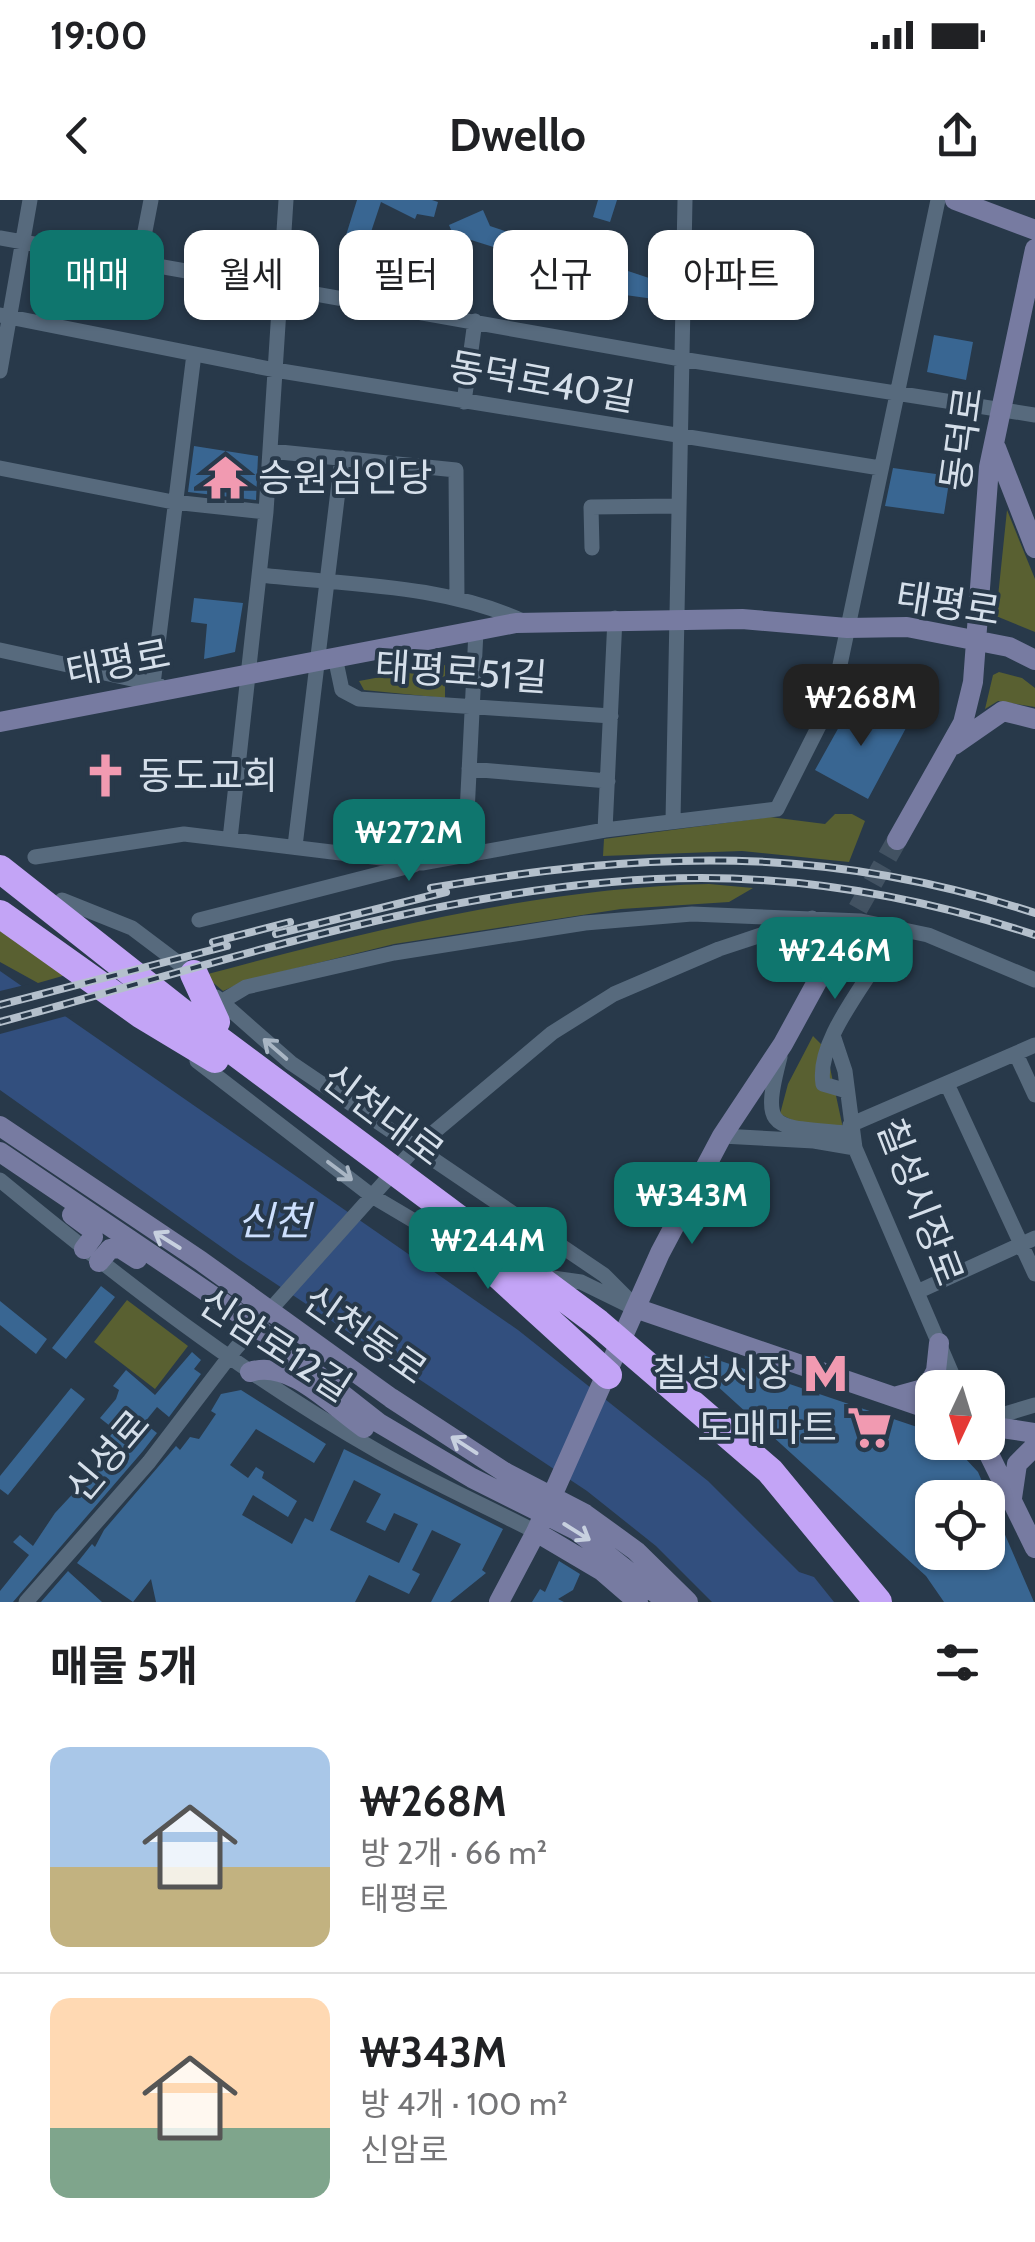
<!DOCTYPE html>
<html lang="ko">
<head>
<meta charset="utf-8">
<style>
	body { margin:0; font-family:Cabin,"Noto Sans KR",sans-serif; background:#f6f6f6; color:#202124; height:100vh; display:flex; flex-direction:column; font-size:38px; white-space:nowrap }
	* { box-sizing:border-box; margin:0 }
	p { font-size:32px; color:#757577 }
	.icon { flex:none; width:55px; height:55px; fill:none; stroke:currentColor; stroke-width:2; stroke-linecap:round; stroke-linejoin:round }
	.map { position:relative; height:1402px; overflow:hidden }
	.sheet { display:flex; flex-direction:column; background:#fff; flex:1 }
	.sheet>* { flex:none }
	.guide { position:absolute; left:30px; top:30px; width:975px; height:90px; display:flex; gap:20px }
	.needle { width:65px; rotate:184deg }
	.controls { position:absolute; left:915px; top:1170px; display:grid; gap:20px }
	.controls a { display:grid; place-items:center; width:90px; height:90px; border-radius:20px; background:#fff; box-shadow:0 2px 8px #0004; font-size:50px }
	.price { position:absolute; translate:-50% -85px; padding:0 22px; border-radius:20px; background:#0f766e; color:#fff; font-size:32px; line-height:65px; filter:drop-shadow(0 2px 5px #0008) }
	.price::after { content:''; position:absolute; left:50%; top:60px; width:30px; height:22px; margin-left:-15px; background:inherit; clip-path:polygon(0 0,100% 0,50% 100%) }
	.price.selected { background:#222; color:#fff }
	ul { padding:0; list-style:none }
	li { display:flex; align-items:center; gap:30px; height:250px; padding:0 50px }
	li+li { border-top:2px solid #e0e0e0 }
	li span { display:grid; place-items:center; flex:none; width:280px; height:200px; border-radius:20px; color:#555 }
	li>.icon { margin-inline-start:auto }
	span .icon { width:120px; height:120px; fill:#fffc; stroke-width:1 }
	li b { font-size:42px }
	h2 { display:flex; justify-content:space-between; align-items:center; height:120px; padding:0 50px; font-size:42px }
	.chip { padding:0 35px; border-radius:20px; background:#fff; box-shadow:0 2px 8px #0004; font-size:35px; line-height:90px }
	.chip.selected { background:#0f766e; color:#fff }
	.status { display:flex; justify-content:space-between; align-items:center; height:70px; padding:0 50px; background:#fff; direction:ltr }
	.status svg { height:28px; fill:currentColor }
	header { display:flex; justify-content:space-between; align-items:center; height:130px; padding:0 50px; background:#fff; font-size:45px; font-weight:700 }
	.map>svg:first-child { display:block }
	.green { fill:#596031 }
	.water { fill:#324f7e }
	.pier { fill:#28394a }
	.building { fill:#396692; fill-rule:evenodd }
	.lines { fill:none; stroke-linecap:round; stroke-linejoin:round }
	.secondary-tunnel { stroke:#425262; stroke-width:20; stroke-dasharray:20 10; stroke-linecap:butt }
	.street { stroke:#576a7d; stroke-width:15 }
	.secondary { stroke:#777ba1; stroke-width:20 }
	.highway { stroke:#c3a4f6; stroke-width:28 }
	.rail-casing { stroke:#b4c0cc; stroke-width:8 }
	.rail { stroke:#28394a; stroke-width:4; stroke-dasharray:11; stroke-linecap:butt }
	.oneway { stroke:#a9b6c4 }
	.oneway2 { stroke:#c7d0df }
	.labels { text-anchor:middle; stroke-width:8; stroke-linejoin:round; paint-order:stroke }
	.street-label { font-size:38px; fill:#d5dfea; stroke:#28394a }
	.poi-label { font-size:38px; fill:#d5dfea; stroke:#28394a; text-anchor:start }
	.water-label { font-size:40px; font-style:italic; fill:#cde0fe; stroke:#28394a }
</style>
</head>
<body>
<div class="status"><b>19:00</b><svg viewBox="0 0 49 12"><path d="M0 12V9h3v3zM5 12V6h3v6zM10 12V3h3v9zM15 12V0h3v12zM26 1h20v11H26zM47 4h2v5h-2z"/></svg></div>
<header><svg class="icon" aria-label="back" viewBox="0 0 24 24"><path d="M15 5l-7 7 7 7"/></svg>Dwello<svg class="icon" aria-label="share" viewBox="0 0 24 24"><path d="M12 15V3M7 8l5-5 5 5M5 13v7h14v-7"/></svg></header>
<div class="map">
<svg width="1035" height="1402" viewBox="0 0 1035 1402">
	<rect width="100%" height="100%" fill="#28394a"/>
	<path class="green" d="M1007,310L1035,379V432L996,416Z
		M445,465V498L364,490L359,481Z
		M999,472L1022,478L1035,488V507L998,501L985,509L993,475Z
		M835,614H852L865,621L849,662L742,651L603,656L604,639L770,617L825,624Z
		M709,684L753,688L729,702L621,709L394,744L245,781L223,791L204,775C368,731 538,688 709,684Z
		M0,729L66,775L38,783L0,762Z
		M813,836L826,849L844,933L796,922L780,914L788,884Z
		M127,1100L188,1146L155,1189L94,1142Z"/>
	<path class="water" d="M0,771L518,1130L708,1281L799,1372L814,1377L834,1402H712L656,1346L587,1291L237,1058L0,890Z"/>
	<path class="pier" d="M29,784L74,814L0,834V791Z"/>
	<path class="building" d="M357,0H432L438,2L434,17L417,14L415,19L381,2L371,32L364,30L358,50L343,45Z
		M598,0H617L610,22L593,17Z
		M483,10L490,26L525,38L527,32L562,47L558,59L543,58L541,62L468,39L457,44L449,25Z
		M600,46L617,83L622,69L652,79L659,84L654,99L618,94L620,89L604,84L608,72L586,82L583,77L575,80L567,62Z
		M934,135L973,142L966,180L927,172Z
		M194,246L258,256L256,300L188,292Z
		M893,268L950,276L944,314L885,306Z
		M194,398L243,403L235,452L204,459L207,424L191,422Z
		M854,500L906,528L868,599L815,570Z
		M101,1086L115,1097L66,1159L52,1148Z
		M0,1101L47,1139L36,1154L0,1125Z
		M192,1152L201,1160L194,1169L201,1174L169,1217L157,1207L144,1223L157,1233L143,1251L13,1402H0V1391L29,1355L13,1342L20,1335L33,1346L55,1313L107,1257L109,1251L102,1246L115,1230L100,1218L116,1199L119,1190L113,1186L126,1170L155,1195Z
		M700,1154L932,1232V1242H950L978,1272L1034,1402H944L926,1376L693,1164ZM932,1298H988V1352H932Z
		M71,1188L85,1199L8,1295L0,1289V1276Z
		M241,1190L326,1244L314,1263L256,1229L230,1265L248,1278L256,1267L264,1272L262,1278L297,1301L288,1317L253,1295L242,1315L292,1344L305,1318L313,1322L344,1249L503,1329L482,1370L486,1373L450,1402H431L461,1344L432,1330L412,1370L420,1374L409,1394L369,1375L355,1402H156L151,1379L133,1402L77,1363L92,1344L95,1347L104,1330L176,1246L180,1250L190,1237L199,1239L216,1214L211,1211L221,1194ZM354,1280L381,1294L366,1322L385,1331L394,1313L418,1324L399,1363L330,1330Z
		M559,1361L580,1374L573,1390L558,1399L564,1402H532L540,1389L545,1392Z
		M68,1371L70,1373L102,1402H41Z"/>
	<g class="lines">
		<path class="secondary-tunnel" d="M843,735L897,640"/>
		<path class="street" d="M0,38L681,159L1035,215
			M139,62L151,0
			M0,115L275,170L880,268
			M0,171L30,0
			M464,202L475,121
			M270,251L456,270L457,398
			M0,268L173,302L266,312
			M592,348L591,307L677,306
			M260,375C348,385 443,384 525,422
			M0,450L159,485
			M335,457L342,490L359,499L611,516
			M153,484L194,154
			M469,569L608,581
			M673,621L685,0
			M605,630L615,418
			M230,639L266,312L286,0
			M295,646L342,258
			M465,654L476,431
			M35,657L184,634L422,663L605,630L777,609L833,498L938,0
			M62,700L132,728L197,777
			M199,720L414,665
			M216,797L291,863L604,1075L638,1109
			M221,802L246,787L394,753L585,723L692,714L861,721L928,735L1035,780
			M834,838L845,871L855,948L958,1188
			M1016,854L1035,895
			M780,857C760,933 773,926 844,933L853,945
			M197,861L372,996L497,1070
			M947,884L1035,1074
			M847,891L823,884C815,836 877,773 896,729
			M850,925L1035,845
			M722,936L814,941L855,948
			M0,980C120,1079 243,1175 379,1252C429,1281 484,1305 536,1332
			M539,1076L581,1082L630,1106
			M917,1092L1035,1038
			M988,1219L1035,1205
			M26,1402L149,1262L236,1148L415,948L552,833L614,794L719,749L812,718"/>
		<path class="secondary" d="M955,0L1035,30
			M996,248L1035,348
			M0,522L516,423L742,419L847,428L907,427L1009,447L1035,460
			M954,545L1003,511L1035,519
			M897,640L963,523L973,482L989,267L1035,49
			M0,926L201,1061L391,1198L506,1273L585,1314L636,1351L688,1402
			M0,952L244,1117L379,1223L472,1278L576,1330L667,1402
			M72,1015L91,1029L93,1037L84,1049
			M99,1062L110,1049L120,1048L137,1059
			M638,1109L932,1210
			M250,1172C290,1159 332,1206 364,1228
			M898,1196L927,1188L936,1171L939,1143
			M988,1226L1035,1233
			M983,1242L1035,1348
			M1012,1298L1017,1264L1035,1246
			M536,1332L602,1371L638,1402
			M499,1402L536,1332L660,1053L722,936L783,844L842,736"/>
		<path class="highway" d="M0,669L180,811L598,1123L770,1271L878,1402
			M0,714L142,815L215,859
			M194,774L216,822
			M493,1070L608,1175"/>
		<defs>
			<path id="rail" d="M431,688C647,651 824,644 1035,713
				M276,734L446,692
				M213,742L290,722
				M0,805L227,746
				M0,822C223,762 469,678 701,678C816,678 926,699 1035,735"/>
		</defs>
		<use href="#rail" class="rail-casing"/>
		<use href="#rail" class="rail"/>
	</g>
	<defs><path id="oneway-shaft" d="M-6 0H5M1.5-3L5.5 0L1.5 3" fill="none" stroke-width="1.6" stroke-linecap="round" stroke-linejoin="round" transform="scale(2.5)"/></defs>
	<g class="oneway">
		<use href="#oneway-shaft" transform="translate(275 849) rotate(-139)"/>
		<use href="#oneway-shaft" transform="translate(340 971) rotate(37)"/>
	</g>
	<g class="oneway2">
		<use href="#oneway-shaft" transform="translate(167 1040) rotate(-148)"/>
		<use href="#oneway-shaft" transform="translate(464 1245) rotate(-147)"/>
		<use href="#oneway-shaft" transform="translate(577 1332) rotate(32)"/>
	</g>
	<defs>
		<symbol id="temple-bare" viewBox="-9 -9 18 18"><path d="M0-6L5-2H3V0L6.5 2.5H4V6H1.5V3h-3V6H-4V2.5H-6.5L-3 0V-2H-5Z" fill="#f19ab1" stroke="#28394a" stroke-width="2.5" paint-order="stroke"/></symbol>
		<symbol id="church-bare" viewBox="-9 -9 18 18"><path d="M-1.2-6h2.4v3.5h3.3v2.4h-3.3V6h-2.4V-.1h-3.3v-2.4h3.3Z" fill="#f19ab1" stroke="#28394a" stroke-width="2.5" paint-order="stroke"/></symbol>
		<symbol id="metro-bare" viewBox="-9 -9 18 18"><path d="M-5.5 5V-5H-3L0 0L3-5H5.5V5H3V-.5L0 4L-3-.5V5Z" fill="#f19ab1" stroke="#28394a" stroke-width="2.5" paint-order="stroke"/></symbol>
		<symbol id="supermarket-bare" viewBox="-9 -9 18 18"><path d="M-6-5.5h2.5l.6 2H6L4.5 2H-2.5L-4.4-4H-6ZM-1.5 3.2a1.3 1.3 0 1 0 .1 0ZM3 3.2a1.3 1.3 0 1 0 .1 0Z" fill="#f19ab1" stroke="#28394a" stroke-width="2.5" paint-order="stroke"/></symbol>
	</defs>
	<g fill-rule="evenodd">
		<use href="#temple-bare" x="194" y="246" width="63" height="63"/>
		<use href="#church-bare" x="74" y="544" width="63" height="63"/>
		<use href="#metro-bare" x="794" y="1142" width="63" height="63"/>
		<use href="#supermarket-bare" x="838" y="1196" width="63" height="63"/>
	</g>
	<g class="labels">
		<g class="street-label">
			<text transform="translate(542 182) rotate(10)" y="13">동덕로40길</text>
			<text transform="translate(962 239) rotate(-82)" y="13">동덕로</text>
			<text transform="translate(948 404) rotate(9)" y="13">태평로</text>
			<text transform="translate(118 463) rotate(-11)" y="13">태평로</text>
			<text transform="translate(461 472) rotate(4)" y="13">태평로51길</text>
			<text transform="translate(383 915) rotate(37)" y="13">신천대로</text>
			<text transform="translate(920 1002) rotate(69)" y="13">칠성시장로</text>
			<text transform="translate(365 1135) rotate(35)" y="13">신천동로</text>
			<text transform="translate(275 1145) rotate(33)" y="13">신암로12길</text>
			<text transform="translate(108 1256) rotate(-50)" y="13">신성로</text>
		</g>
		<g class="poi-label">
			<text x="258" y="291">승원심인당</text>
			<text x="138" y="589">동도교회</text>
			<text x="792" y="1186" text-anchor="end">칠성시장</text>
			<text x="837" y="1241" text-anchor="end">도매마트</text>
		</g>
		<g class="water-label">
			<text x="274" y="1035">신천</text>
		</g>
	</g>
</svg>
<div class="controls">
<a><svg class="needle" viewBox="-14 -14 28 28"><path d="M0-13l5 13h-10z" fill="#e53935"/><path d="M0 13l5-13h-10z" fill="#757577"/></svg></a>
<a><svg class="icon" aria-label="locate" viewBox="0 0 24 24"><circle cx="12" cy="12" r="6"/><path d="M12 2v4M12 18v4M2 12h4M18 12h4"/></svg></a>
</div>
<b class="price selected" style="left:861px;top:549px">₩268M</b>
<b class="price" style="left:409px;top:684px">₩272M</b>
<b class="price" style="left:835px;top:802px">₩246M</b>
<b class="price" style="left:692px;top:1047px">₩343M</b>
<b class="price" style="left:488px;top:1092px">₩244M</b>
<div class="guide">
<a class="chip selected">매매</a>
<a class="chip">월세</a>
<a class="chip">필터</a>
<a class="chip">신규</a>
<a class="chip">아파트</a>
</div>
</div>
<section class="sheet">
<h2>매물 5개<svg class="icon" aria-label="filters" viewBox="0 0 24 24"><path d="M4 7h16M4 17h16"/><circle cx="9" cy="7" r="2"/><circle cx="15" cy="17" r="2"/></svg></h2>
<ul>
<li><span style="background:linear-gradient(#a9c7e8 60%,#c2b280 0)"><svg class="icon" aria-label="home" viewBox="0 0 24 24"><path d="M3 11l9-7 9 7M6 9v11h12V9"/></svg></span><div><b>₩268M</b><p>방 2개 · 66 m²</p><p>태평로</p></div></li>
<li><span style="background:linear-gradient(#ffd9b3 65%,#7fa58c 0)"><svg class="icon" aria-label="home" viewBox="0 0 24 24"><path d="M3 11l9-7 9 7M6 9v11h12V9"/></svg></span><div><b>₩343M</b><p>방 4개 · 100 m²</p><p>신암로</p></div></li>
</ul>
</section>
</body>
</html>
